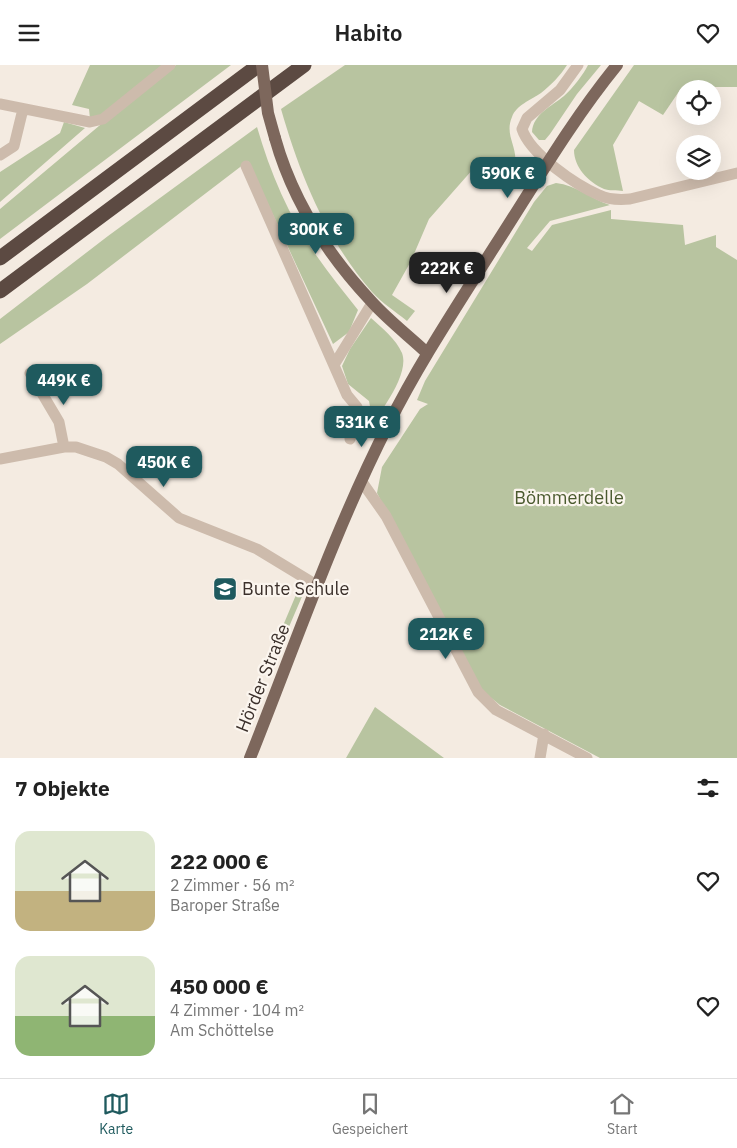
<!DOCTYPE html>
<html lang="de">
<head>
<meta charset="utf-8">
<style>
	body { margin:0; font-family:"IBM Plex Sans",sans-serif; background:#f6f6f6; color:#222; height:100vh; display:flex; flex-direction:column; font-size:19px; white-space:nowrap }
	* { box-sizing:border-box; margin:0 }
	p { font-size:16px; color:#767676 }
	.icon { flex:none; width:28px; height:28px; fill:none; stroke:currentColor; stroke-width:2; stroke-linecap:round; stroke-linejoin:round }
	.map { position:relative; height:693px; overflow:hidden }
	.side { display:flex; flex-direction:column; background:#fff; flex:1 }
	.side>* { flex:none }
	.buttons { position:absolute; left:676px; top:15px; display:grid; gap:10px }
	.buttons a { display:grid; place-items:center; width:45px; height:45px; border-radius:50%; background:#fff; box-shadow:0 5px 20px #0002; font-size:25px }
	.price { position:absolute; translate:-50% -42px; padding:0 11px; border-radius:10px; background:#1f5a5e; color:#fff; font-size:16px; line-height:32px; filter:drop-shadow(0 1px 2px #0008) }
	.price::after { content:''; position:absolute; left:50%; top:30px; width:15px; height:11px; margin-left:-8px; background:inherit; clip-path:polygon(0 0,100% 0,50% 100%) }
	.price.selected { background:#222; color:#fff }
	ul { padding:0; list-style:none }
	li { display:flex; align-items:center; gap:15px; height:125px; padding:0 15px }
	li span { display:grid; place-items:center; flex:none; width:140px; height:100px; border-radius:15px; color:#555 }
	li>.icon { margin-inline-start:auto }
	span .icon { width:60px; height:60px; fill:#fffc; stroke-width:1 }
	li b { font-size:21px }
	h2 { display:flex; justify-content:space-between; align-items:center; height:60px; padding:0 15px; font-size:21px }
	header { display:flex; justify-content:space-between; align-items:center; height:65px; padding:0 15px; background:#fff; font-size:22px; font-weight:600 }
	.dock { display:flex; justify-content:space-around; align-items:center; height:70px; border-top:1px solid #e0e0e0; background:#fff; font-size:14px; color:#767676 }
	.dock a { display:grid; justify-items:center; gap:2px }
	.dock .selected { color:#1f5a5e }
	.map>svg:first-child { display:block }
	.green { fill:#b8c4a0 }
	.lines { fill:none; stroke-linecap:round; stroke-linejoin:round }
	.minor { stroke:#cdbbac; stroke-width:11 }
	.major { stroke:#7d675c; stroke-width:12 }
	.highway { stroke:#5c4a42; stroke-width:15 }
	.major-bridge { stroke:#7d675c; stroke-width:12 }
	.labels { text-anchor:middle; stroke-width:4.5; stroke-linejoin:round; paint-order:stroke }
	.park-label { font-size:18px; fill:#4a5a2e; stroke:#fbf5ee }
	.poi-label { font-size:18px; fill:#3b302b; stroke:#fbf5ee; text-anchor:start }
	.street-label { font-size:18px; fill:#3b302b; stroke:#fbf5ee }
</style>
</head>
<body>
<header><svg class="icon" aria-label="menu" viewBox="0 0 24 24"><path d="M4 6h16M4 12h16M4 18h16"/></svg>Habito<svg class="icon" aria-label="heart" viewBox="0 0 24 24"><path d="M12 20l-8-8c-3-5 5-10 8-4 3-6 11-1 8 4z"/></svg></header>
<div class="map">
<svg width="737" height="693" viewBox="0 0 737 693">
	<rect width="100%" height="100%" fill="#f4ebe1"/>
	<path class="green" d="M90,0H164L99,52L90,54L89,44L72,40Z
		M176,0H231L0,174V144L149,19Z
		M345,0H567C560,11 551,20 541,28C531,35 516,40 512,52C502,75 527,87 508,115L481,95L429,154L411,196L392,230L415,246L407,256C396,247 382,238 372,227C326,174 300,110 281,44Z
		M588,0H601L577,29L550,69L545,75H539L532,67C533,49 552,41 564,31C573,23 583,10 588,0Z
		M634,0H737V22H682L663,50L639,36L613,80L623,126C617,125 609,126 604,124C588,117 574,102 574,85Z
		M64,57L85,63L0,137V107L60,68Z
		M257,62C270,107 289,152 316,190C329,209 344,227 358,245L349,267L333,279L248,96L87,219L0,279V254L108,171Z
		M556,118C576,120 591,134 610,140L550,156L527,183L532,186L552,160L611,145V154L683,160L685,180L716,170V182L737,195V693H600L500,640L485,628L470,609L377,428L382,402L420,344L428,339L417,335L425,316L534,137L547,121Z
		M371,253C382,263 396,274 402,288C411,312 373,356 361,376L353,373L371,347L369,336L348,319L342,301L350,284Z
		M301,518L307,520L279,585L274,582Z
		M375,642L444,693H346Z"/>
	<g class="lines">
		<path class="minor" d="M578,0L560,25L527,53L522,64C530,89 576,120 599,130C609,135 619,135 630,134L737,108
			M0,39L90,57L103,54L170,0
			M0,90L14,81L23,44
			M246,101L347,330L357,342L350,374
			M334,300L372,238
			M30,308L59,357L64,382
			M0,394L64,382H76L106,392L118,399L179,453L257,484L318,521
			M362,417L386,451L478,627L496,645L587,693
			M540,693L544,669"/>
		<path class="major" d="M275,73C292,134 328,190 371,236C388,255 409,271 427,288
			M250,693C294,583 334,466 388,360C418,300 455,244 491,187C532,124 569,59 617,0"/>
		<path class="highway" d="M0,193L259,0
			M0,226L304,0"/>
		<path class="major-bridge" d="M262,0L268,48L275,73"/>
	</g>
	<defs>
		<symbol id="school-square" viewBox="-11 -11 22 22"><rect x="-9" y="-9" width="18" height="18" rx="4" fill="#1f5a5e" stroke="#fbf5ee"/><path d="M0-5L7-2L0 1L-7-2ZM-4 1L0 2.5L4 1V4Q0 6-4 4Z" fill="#fff"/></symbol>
	</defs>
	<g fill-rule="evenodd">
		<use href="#school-square" x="211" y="510" width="28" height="28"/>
	</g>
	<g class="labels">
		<g class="park-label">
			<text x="569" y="439">Bömmerdelle</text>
		</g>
		<g class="poi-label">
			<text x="242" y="530">Bunte Schule</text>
		</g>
		<g class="street-label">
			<text transform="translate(263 613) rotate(-68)" y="6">Hörder Straße</text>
		</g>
	</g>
</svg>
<div class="buttons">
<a><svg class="icon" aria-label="locate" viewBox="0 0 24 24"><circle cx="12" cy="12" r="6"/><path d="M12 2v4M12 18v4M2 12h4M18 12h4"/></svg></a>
<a><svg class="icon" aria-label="layers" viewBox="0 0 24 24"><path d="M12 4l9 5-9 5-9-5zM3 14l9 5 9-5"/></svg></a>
</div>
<b class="price" style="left:508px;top:134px">590K €</b>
<b class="price" style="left:316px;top:190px">300K €</b>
<b class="price selected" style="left:447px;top:229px">222K €</b>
<b class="price" style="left:64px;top:341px">449K €</b>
<b class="price" style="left:362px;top:383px">531K €</b>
<b class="price" style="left:164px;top:423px">450K €</b>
<b class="price" style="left:446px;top:595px">212K €</b>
</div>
<section class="side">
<h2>7 Objekte<svg class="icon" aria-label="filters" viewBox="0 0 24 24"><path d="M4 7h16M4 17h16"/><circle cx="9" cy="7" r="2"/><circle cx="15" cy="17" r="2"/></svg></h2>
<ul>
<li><span style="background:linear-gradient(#dfe7d0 60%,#c2b280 0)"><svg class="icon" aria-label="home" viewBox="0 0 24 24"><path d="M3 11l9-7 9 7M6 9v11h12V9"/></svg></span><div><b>222 000 €</b><p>2 Zimmer · 56 m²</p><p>Baroper Straße</p></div><svg class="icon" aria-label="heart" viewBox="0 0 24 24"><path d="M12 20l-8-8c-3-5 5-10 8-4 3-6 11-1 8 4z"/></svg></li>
<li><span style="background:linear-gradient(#dfe7d0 60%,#8fb573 0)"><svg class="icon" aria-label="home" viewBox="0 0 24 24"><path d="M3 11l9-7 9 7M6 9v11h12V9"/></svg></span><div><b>450 000 €</b><p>4 Zimmer · 104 m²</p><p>Am Schöttelse</p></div><svg class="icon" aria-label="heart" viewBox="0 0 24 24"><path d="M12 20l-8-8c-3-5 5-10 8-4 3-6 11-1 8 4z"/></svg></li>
</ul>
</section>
<nav class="dock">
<a class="selected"><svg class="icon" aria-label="map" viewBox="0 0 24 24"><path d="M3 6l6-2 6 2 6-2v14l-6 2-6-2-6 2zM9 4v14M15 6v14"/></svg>Karte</a>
<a><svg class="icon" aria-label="saved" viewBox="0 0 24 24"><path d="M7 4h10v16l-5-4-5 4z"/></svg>Gespeichert</a>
<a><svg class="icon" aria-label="home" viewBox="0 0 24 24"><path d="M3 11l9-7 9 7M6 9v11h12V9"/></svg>Start</a>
</nav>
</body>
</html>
